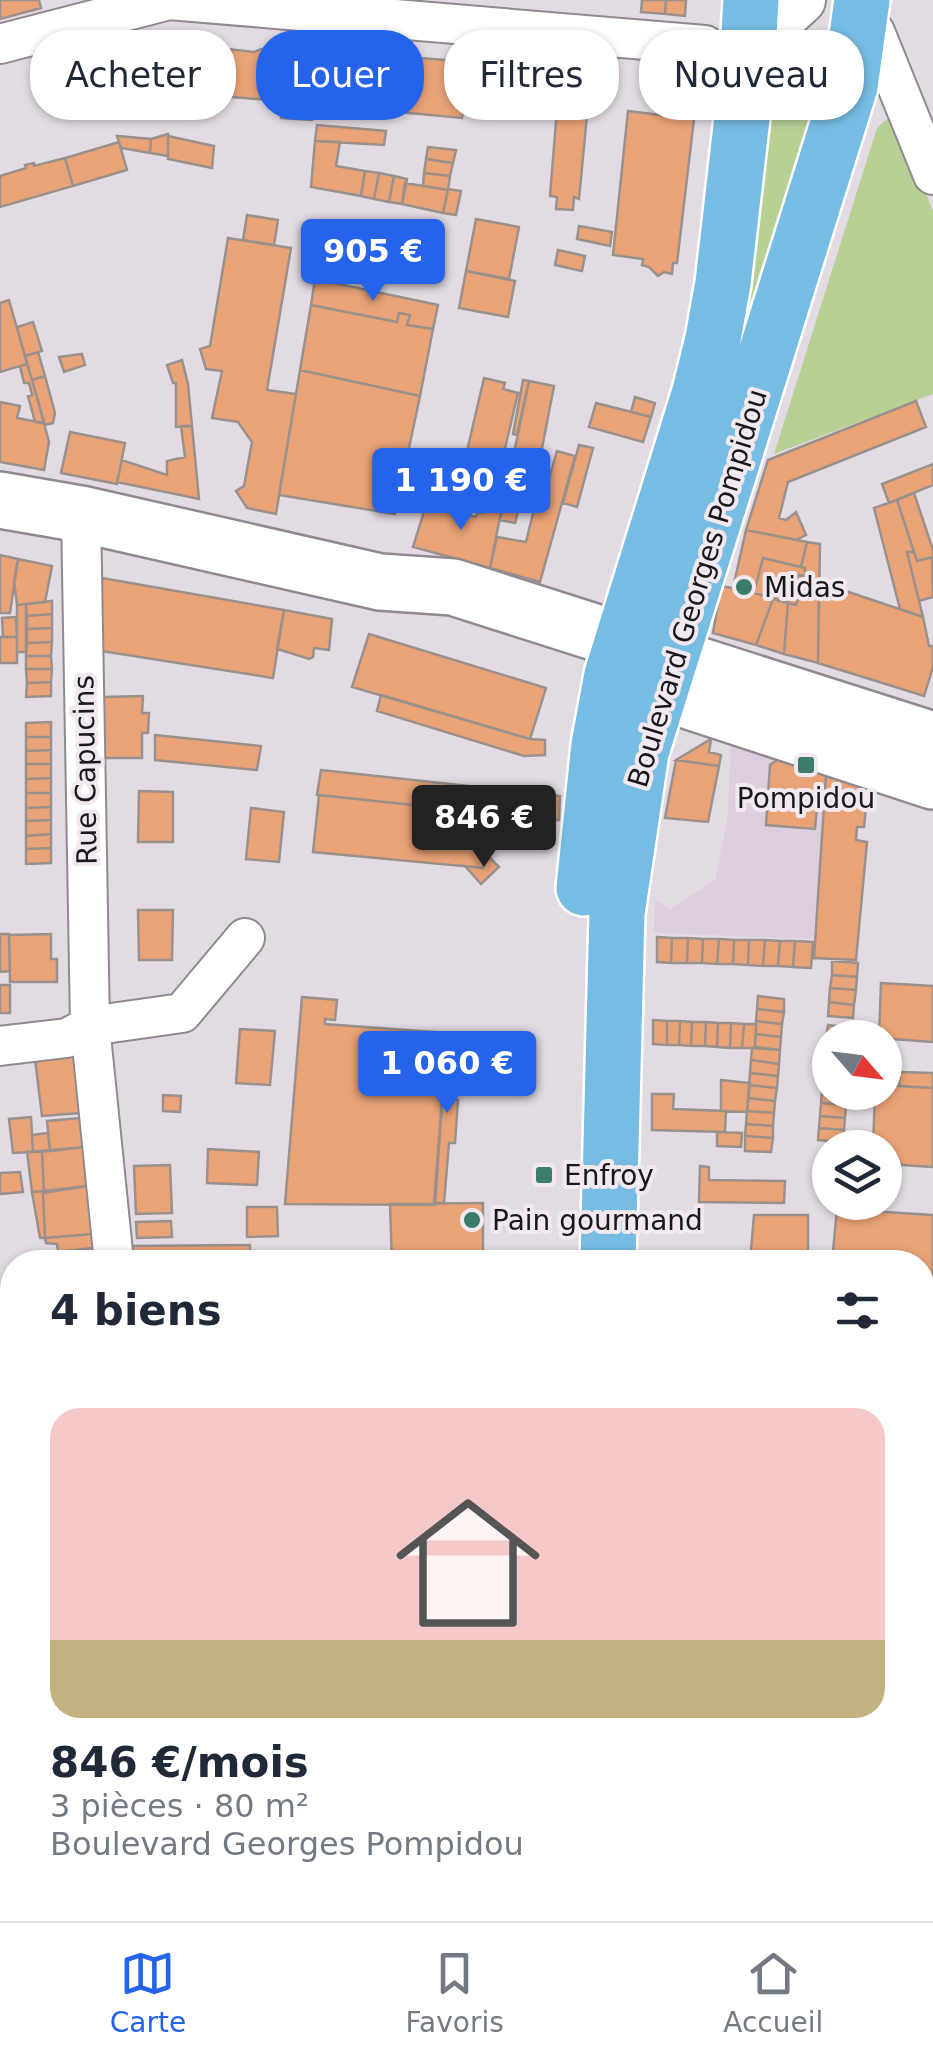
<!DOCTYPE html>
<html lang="fr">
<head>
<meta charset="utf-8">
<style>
	body { margin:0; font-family:"DejaVu Sans",sans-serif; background:#f2f2f3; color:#1f2937; height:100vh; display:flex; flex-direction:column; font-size:38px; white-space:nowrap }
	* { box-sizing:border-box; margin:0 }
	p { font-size:32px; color:#747a83 }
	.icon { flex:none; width:55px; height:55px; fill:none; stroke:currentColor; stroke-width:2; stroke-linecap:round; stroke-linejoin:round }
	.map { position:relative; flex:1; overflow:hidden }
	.drawer { position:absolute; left:0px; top:1250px; width:935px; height:672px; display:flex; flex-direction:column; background:#fff; border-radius:40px 40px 0 0; box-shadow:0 2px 8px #0004 }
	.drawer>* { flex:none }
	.hud { position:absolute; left:30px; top:30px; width:875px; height:90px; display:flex; gap:20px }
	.needle { width:65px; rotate:118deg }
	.buttons { position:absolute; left:812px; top:1020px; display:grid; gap:20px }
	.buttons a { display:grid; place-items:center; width:90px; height:90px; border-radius:50%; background:#fff; box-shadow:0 2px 8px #0004; font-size:50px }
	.price { position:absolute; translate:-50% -85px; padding:0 22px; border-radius:10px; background:#2563eb; color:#fff; font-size:32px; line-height:65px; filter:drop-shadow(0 2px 5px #0008) }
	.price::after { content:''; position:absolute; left:50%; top:60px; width:30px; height:22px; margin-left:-15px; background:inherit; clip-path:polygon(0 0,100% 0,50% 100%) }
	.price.active { background:#222; color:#fff }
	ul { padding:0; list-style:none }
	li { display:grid; align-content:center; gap:20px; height:530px; padding:0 50px }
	li span { display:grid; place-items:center; height:310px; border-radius:30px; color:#555 }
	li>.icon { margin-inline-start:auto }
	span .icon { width:180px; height:180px; fill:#fffc; stroke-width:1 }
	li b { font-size:42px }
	h2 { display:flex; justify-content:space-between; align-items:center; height:120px; padding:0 50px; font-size:42px }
	.chip { padding:0 35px; border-radius:40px; background:#fff; box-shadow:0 2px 8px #0004; font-size:35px; line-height:90px }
	.chip.active { background:#2563eb; color:#fff }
	.tab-bar { display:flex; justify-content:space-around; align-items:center; height:140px; border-top:2px solid #e0e1e3; background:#fff; font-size:28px; color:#747a83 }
	.tab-bar a { display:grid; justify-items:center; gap:5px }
	.tab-bar .active { color:#2563eb }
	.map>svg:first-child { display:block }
	.built { fill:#dccedc }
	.green { fill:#b9d095 }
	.building { fill:#eaa377; stroke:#9a918c; stroke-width:2.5 }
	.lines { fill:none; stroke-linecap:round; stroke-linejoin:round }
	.service-casing { stroke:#908990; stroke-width:25 }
	.minor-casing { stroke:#908990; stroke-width:42 }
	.tertiary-casing { stroke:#908990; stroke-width:52 }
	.secondary-casing { stroke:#908990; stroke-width:60 }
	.primary-casing { stroke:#fff; stroke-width:60 }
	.service { stroke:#fff; stroke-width:20 }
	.minor { stroke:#fff; stroke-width:38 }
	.tertiary { stroke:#fff; stroke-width:48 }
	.secondary { stroke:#fff; stroke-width:55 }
	.primary { stroke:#77bce3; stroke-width:55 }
	.poi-dot { fill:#3c7c6a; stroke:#f1e8f0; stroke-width:4 }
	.labels { text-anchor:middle; stroke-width:8; stroke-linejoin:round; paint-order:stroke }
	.poi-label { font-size:28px; fill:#1b181b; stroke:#f1e8f0; text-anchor:start }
	.street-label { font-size:28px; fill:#1b181b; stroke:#f1e8f0 }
</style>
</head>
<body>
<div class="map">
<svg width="933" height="1921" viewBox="0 0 933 1921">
	<rect width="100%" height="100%" fill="#e3dbe3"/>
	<path class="built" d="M731,745L826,775L824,839L813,939L654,933L655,899L670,909L715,880L727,823Z"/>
	<path class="green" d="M785,44L830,98L676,587L776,52Z
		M888,118L901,129L933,211V394L774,454L877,128Z"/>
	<path class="building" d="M0,0H39L41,8L0,19Z
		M642,0H666L665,14L641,12Z
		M666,0H686L685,16L665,14Z
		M156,37L168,80L105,102L92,57Z
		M168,39L219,43L216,106L206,105L208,89L180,86L178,102L168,101Z
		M219,48L254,52L261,49L272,53L269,100L232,97V89L217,87Z
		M285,51L322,54L312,120L281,118Z
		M324,55L393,61L388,108L320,101Z
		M92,57L104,99L81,105L83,111L68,114L58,77L75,72L72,62Z
		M408,57L456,61L455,66L471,68L462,118L388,111L393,61L407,62Z
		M561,60L592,63L579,199L574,197L573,210L556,209L557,197L550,196Z
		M471,66L503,73L496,115L466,110Z
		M628,111L694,119L677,263H673L672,274L664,272L658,276L649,267L642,265L643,259L613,255Z
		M317,125L386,131L384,145L315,141Z
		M168,134V156L150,153L151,139Z
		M117,136L151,139L150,153L121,148Z
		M168,136L214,146L212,168L168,159Z
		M315,141L340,142L336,166L365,171L361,196L311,187Z
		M119,142L127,170L73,186L65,158Z
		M428,147L456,150L453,163L426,159Z
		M65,158L73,186L0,207V176L26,168L25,165L34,163V166Z
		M426,159L453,163L450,176L424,173Z
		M365,171L379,173L374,199L361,196Z
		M379,173L394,176L389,202L374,199Z
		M424,173L450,176L448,190L423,186Z
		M394,176L407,179L402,204L389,202Z
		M405,183L448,190L443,213L402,204Z
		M448,189L461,191L456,215L443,213Z
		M247,215L278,220L274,245L243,240Z
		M476,219L519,227L509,279L466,271Z
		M579,226L612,232L610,246L577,239Z
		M228,238L291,248L267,390L296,394L276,514L247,508L236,491L244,486L252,442L238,422L212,418L222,371L206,369L200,349L210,346Z
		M558,250L585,256L582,271L555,265Z
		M466,271L515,281L508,317L459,308Z
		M315,279L438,305L433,329L407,325L410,315L399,313L397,322L311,305Z
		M9,300L27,364L0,372V303Z
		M311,305L397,322L399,313L410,315L407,325L433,329L420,396L300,370Z
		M33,322L42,351L25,356L17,327Z
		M38,352L45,376L32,380L25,356Z
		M82,354L85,365L64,372L59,357Z
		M182,360L188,384L192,426L176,427V383H173L167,365Z
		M27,364L32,380L44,423L35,422L28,396L32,395L29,383H24L20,366Z
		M300,370L420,396L395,514L279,495Z
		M45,376L55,413L53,423L45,425L32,380Z
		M484,378L505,383L503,389L518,393L496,487L506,489L503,502L457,494Z
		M523,380L529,381L517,435L513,434Z
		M529,381L554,386L534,490L530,489L528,497L522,496L515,523L500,520Z
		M635,397L655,403L651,417L631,412Z
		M916,401L926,427L788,482L779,518L786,520L796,512L806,535L796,540L746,530L768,460Z
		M0,402L20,406L17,418L44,423L49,442L44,470L0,462Z
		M596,403L651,417L643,442L589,427Z
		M181,426H192L199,499L117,482L122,460L167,475V461L185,457Z
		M70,432L125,443L117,484L61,473Z
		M579,445L593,448L577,507L563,503Z
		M557,451L575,456L540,582L490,568L497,537L526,542L535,505L541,507Z
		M933,464V485L889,503L882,484Z
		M914,493L933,550V557L917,561L897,500Z
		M485,499L503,502L490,568L413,547L426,505L476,517L477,512L482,513Z
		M897,500L914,552H907L923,617L900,609L874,508Z
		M746,530L807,542L801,567L763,558L754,593L773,599L756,645L713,633L721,586L733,588Z
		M807,542L820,544L818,663L784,654L788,603L796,605L799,597L793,595L798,575L805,576V568L801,567Z
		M907,552H914L917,561L932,557L933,597L919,601Z
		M0,555L18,559L10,613H0Z
		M763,558L805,568V576L798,575L793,595L799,597L796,605L754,593Z
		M18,559L52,566L45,602L17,605L14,581Z
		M102,578L284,610L273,678L101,651Z
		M819,582L923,617L929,646H933V667L924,696L818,663Z
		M773,599L788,603L784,654L756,645Z
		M52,601V614L27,616L26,604Z
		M26,604V652H17V605Z
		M284,610L332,619L329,650L314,648L313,657L309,659L277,649Z
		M52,614V628L27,629V616Z
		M16,617L17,637H3L2,618Z
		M52,628V642L27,643V629Z
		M369,634L546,688L530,739L352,687Z
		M0,637H17V663H0Z
		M52,642L51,656H26L27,643Z
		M26,656H51L52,669H26Z
		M26,669H52L51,682L27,683Z
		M51,682V696L26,697L27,683Z
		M381,695L530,739L545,740V755L524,756L377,711Z
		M143,696L142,713H149L148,733H142V758H102L103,697Z
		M51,722V737H26V723Z
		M155,735L261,746L257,770L155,760Z
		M26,737H51V750L26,751Z
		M711,739L709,752L721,755L719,766L676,760Z
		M51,750V764H26V751Z
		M778,759L826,775L824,808L817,806L815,829L766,825L770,765Z
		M676,760L719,766L708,822L665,818Z
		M26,764H51V778L26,779Z
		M321,770L560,796L559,820L317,795Z
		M826,775L868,788L864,827H857L856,840L867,842L856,960L814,958Z
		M51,778V793H26V779Z
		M139,791L173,792V842H138Z
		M26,793H51V807L26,808Z
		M319,795L489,813L483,868L313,852Z
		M51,807V820L26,821V808Z
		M251,808L284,812L279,862L246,859Z
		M51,820V834L26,836V821Z
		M51,834V848L26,849V836Z
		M51,848V863L26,864V849Z
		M485,853L499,867L481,884L465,866L483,868Z
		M138,910H173L172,960H139Z
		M0,934H9L10,971L0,972Z
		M51,934V959H57V982H10L9,935Z
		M657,937L672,938L671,963L657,962Z
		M672,938H688L687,963H671Z
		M688,938L703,939L702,963H687Z
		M703,939H719L717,964L702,963Z
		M719,939L734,940L733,964H717Z
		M734,940H749L748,965L733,964Z
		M749,940H765L763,966L748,965Z
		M765,940L780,941L778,966H763Z
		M780,941H795L793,967L778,966Z
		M795,941L813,942L811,968L793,967Z
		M832,961L858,963L857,977L832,975Z
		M832,975L857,977L856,990L830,988Z
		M881,983L933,986V1042L879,1038Z
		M0,985H10V1013H0Z
		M830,988L856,990L854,1005L829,1002Z
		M758,996L784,999V1012L757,1009Z
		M302,997L337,1000L335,1020L325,1019V1024L447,1033L435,1205L285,1204Z
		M829,1002L854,1005L853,1018L828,1016Z
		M757,1009L784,1012L782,1024L756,1021Z
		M653,1020L667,1021V1045L653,1044Z
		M667,1021H680L679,1045H667Z
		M680,1021L692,1022L691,1046L679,1045Z
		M756,1021L782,1024L781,1037L756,1034Z
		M692,1022H706L705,1046H691Z
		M706,1022L718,1023L717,1047L705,1046Z
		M718,1023H731L730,1048L717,1047Z
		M731,1023L744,1024L742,1048H730Z
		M744,1024H756L755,1048H742Z
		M828,1025L853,1028L852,1038H826Z
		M240,1029L275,1031L270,1085L236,1083Z
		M447,1033H459L453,1099L458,1100L455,1143H449L444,1203H434Z
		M756,1034L781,1037L780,1050L755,1047Z
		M752,1048L780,1050L779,1064L751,1060Z
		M74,1055L80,1113L42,1116L35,1059Z
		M751,1060L779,1064L778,1076L750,1073Z
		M900,1072L933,1073V1088L899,1086Z
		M750,1073L778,1076L777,1088L749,1085Z
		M721,1080L750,1083L747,1112L721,1111Z
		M749,1085L777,1088L775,1101L748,1098Z
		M885,1085L933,1088V1167L885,1164V1148H873L875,1092H885Z
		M822,1091L847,1092L846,1105L821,1103Z
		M652,1094H674L673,1109L726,1111L725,1132L652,1130Z
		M163,1095L181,1096L180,1112L163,1111Z
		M748,1098L775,1101L774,1113L747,1111Z
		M821,1103L846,1105L845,1118L820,1116Z
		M747,1111L774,1113L773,1126L746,1124Z
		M820,1116L845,1118L844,1130L819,1128Z
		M31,1117L33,1152L13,1153L9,1119Z
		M81,1118L84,1147L50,1151L47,1121Z
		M746,1124L773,1126V1138L745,1136Z
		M819,1128L844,1130L842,1142L818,1140Z
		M717,1132L742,1133L741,1147L717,1146Z
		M48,1133L50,1151L33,1152L32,1135Z
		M745,1136L773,1138L771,1152L745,1151Z
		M84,1147L87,1186L44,1191L42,1151Z
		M208,1149L259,1152L257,1185L207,1183Z
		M42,1151L44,1191L32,1192L27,1152Z
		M170,1165L172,1213L136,1214L134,1166Z
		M700,1166L709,1167V1180L785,1181L784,1203L699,1202Z
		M20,1172L23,1192L0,1194V1173Z
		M87,1186L92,1234L45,1238L43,1193Z
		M42,1191L43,1193L45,1238H40L32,1192Z
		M483,1203V1253H490V1262H392L390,1204Z
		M247,1207H277L278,1236L247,1237Z
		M837,1209L933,1215V1368H922V1262H832Z
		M754,1215H808V1262H750Z
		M171,1221L172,1237L137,1238L136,1222Z
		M92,1234L93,1248L58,1252L57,1244L46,1243L45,1238Z
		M250,1245V1262H128L127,1246Z
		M93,1248L95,1262H43V1254Z
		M933,1404V1463L922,1462V1411L930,1412Z
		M0,1622H12V1662L0,1663Z
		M922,1651H933V1691H922Z
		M922,1756L932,1757L931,1788L922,1787Z
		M0,1776H12V1804L0,1805Z
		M12,1804V1859L0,1860V1805Z
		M922,1902L924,1921H877L878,1910H922Z
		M119,1910V1921H55V1911Z
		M163,1910H400V1921H164Z
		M747,1910H798V1919L747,1918Z"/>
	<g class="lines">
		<defs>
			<path id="service" d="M622,1921L632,1910"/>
			<path id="minor" d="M856,6L875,32L933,175
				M0,44L169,0L705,45L717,53L746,83
				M81,514L90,1026L114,1262
				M0,1046L67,1038L90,1026L182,1013L245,938
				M922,1735H933
				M144,1910L145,1921
				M864,1921V1910"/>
			<path id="tertiary" d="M749,47L801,0"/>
			<path id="secondary" d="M0,500L81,514L380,582L453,587L933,740
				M662,692L933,781"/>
			<path id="primary" d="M584,888L599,745L612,675L700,392L713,339L723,283L746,83L751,0
				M608,1262L617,913L641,752L850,86L862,0
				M599,1910L600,1921"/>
		</defs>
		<use href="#service" class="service-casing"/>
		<use href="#minor" class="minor-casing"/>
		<use href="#tertiary" class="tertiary-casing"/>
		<use href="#secondary" class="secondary-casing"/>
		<use href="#primary" class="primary-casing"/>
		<use href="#service" class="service"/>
		<use href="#minor" class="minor"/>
		<use href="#tertiary" class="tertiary"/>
		<use href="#secondary" class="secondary"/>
		<use href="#primary" class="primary"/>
	</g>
	<g class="poi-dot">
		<circle cx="744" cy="587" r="10"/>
		<rect x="796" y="755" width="20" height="20" rx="5"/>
		<rect x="534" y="1165" width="20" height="20" rx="5"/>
		<circle cx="472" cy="1220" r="10"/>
	</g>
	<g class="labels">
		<g class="poi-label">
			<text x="764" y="597">Midas</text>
			<text x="806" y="808" text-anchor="middle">Pompidou</text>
			<text x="564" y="1185">Enfroy</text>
			<text x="492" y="1230">Pain gourmand</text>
		</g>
		<g class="street-label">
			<text transform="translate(697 588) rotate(-73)" y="10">Boulevard Georges Pompidou</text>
			<text transform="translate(85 770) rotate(-91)" y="10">Rue Capucins</text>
		</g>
	</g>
</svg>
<div class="buttons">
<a><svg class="needle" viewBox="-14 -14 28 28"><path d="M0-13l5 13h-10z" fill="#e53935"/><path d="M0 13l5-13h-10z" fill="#747a83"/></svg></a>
<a><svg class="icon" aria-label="layers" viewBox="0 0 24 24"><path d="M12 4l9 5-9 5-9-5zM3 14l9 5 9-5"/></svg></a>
</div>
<b class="price" style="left:373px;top:304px">905 €</b>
<b class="price" style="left:461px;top:533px">1 190 €</b>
<b class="price active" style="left:484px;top:870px">846 €</b>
<b class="price" style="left:447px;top:1116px">1 060 €</b>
<div class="hud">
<a class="chip">Acheter</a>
<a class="chip active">Louer</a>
<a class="chip">Filtres</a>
<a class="chip">Nouveau</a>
</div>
<section class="drawer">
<h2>4 biens<svg class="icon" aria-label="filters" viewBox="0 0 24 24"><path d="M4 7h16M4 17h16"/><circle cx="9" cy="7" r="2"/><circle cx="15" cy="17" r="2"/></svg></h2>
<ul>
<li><span style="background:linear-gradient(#f6c9c9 75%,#c2b280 0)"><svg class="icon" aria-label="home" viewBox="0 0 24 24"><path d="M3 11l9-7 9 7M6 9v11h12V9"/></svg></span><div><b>846 €/mois</b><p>3 pièces · 80 m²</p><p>Boulevard Georges Pompidou</p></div></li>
</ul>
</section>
</div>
<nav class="tab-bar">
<a class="active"><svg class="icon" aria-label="map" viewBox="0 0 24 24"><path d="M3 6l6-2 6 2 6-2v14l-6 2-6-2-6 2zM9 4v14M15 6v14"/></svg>Carte</a>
<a><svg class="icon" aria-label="saved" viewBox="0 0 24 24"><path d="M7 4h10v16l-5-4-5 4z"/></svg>Favoris</a>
<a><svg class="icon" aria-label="home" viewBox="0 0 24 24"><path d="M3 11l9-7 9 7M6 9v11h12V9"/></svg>Accueil</a>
</nav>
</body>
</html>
